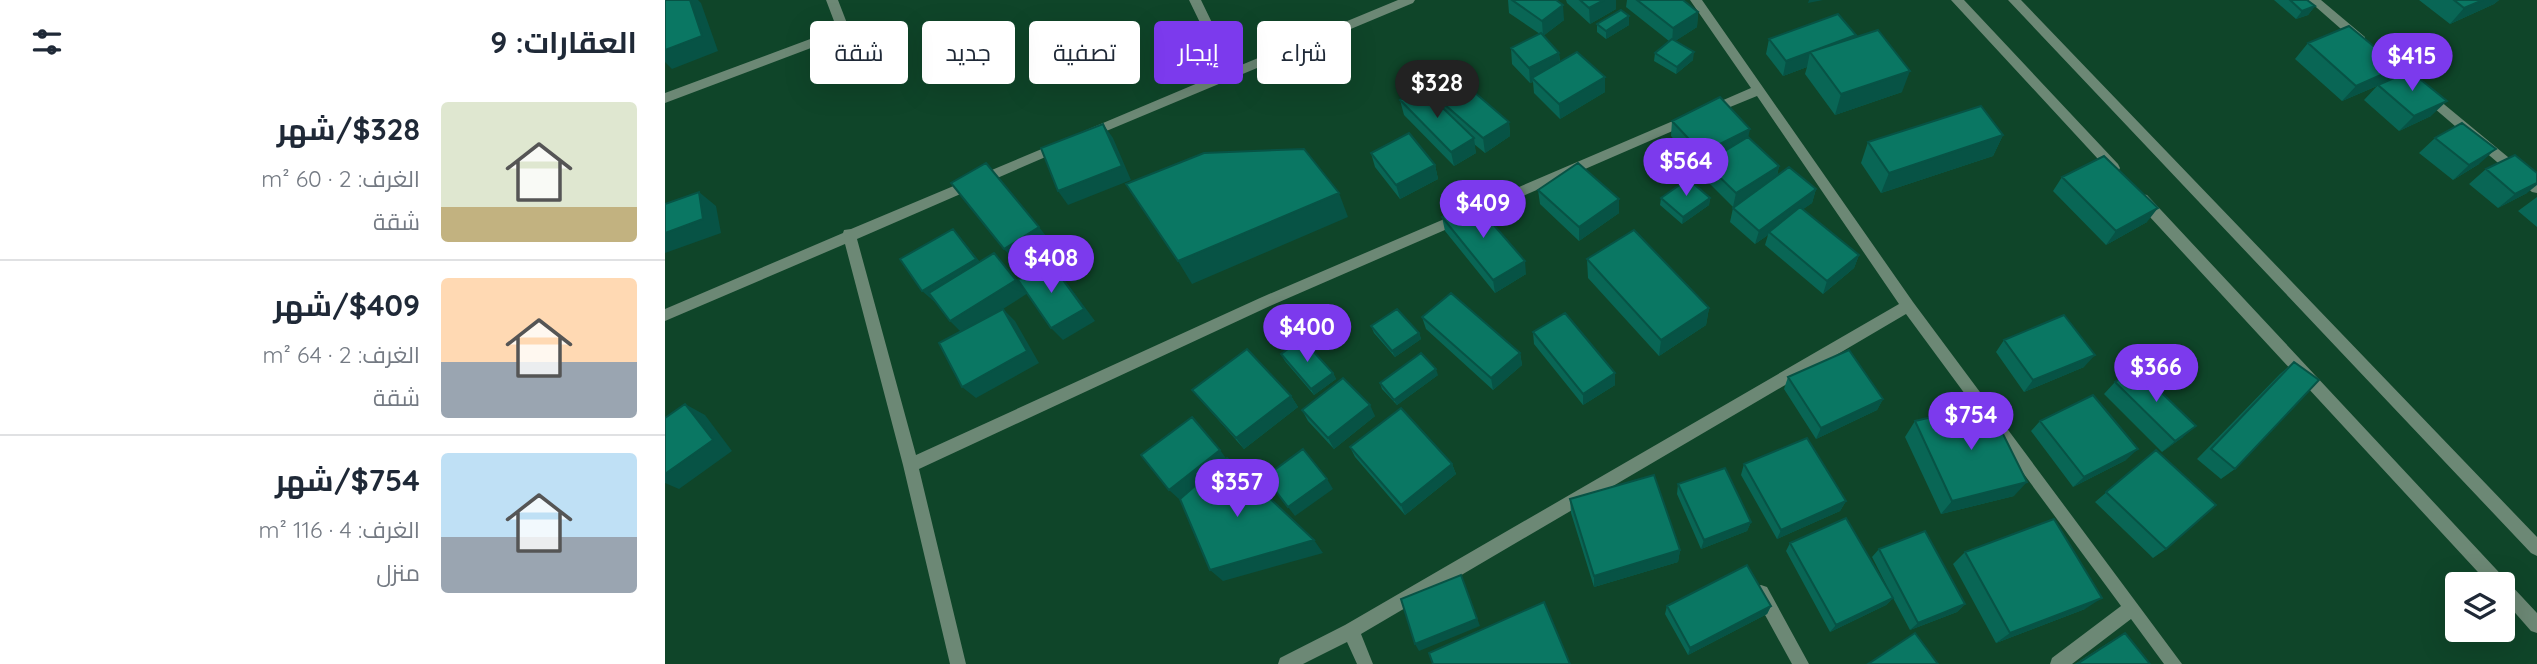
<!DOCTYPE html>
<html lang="ar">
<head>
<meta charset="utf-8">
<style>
	body { margin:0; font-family:Quicksand,Cairo,sans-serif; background:#f6f6f7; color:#1f2937; direction:rtl; height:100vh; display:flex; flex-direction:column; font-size:26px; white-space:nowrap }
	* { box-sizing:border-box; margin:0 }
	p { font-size:23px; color:#747a83 }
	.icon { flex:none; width:38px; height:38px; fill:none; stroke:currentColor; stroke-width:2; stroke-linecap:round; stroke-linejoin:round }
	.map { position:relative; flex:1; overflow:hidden; direction:ltr }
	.panel { display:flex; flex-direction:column; background:#fff; width:665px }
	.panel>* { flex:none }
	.banner { position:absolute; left:21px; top:21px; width:665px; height:63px; direction:rtl; display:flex; gap:14px }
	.tools { position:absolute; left:1780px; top:572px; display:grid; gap:14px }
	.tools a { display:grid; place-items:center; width:70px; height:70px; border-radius:7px; background:#fff; box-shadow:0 7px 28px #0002; font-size:35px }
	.price { position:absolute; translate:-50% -60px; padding:0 16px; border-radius:24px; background:#7c3aed; color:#fff; font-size:23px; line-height:46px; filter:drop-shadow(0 2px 4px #0008) }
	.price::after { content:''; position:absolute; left:50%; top:42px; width:21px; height:16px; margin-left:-10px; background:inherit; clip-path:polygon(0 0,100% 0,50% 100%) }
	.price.on { background:#222; color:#fff }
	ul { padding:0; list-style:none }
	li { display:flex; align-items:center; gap:21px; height:175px; padding:0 28px }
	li+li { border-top:2px solid #e0e1e3 }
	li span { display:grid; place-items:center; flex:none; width:196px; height:140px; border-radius:7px; color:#555 }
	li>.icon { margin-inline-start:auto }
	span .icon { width:84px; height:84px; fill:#fffc; stroke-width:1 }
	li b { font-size:30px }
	h2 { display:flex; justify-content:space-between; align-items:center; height:84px; padding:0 28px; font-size:30px }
	.chip { padding:0 24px; border-radius:7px; background:#fff; box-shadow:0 7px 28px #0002; font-size:24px; line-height:63px }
	.chip.on { background:#7c3aed; color:#fff }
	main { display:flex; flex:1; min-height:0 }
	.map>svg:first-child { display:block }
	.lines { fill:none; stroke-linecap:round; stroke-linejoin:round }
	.minor { fill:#6c8875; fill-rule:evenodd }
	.tertiary { fill:#6c8875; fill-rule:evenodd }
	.wall { fill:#096655 }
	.shaded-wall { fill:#075345 }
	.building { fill:#0a7763; stroke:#075345; stroke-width:2 }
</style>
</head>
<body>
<main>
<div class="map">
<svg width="1872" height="664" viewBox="0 0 1872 664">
	<rect width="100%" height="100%" fill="#0f4529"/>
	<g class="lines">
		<path class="minor" d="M161,0H173L185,31L183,34L0,103V93L172,29Z
			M524,0H536L569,68L733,0H750L748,3L427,137H419L417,134L419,131L559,72Z
			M1025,0H1037L1248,302L1517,664H1499L1466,619L1407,664H1385L1387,658L1456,606L1241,314L696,634L708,664H692L682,642L638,664H613L615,658L680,625L1234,304L1092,96L1048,114H1040L1038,111L1040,108L1086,88Z
			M1643,0H1656L1700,37V43H1692Z
			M1717,53L1872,181V193L1867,192L1713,60L1711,57Z
			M1022,115L1026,117L1028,120L1026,123L605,306L254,469L301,664H285L238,465L180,244L0,321V309L178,233L179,230L186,229L391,143H399L401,146L399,149L192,239L251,455L595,298Z
			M1096,585L1102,587L1144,664H1127L1088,593L1090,587Z"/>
		<path class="tertiary" d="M1286,0H1299L1453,164L1455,168L1453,172H1445Z
			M1343,0H1356L1872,537V556L1866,553Z
			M1477,194L1482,195L1872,613V633L1866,631L1838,599V584H1824L1472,203L1471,199Z"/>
	</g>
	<path class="wall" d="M843,0H891L899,20L878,36L894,53L895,62L940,92L895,119L869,93L868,82L865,83L847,64L846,48L875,34L844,13Z
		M901,0H951V9L925,24L902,3Z
		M962,0H1018L1033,12L1032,27L1010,41L1028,60L1011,74L989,61L990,53L1004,41L961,7Z
		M1609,0H1642L1650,6L1643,15L1631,19Z
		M1754,0H1834L1829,4L1785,24Z
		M964,16V25L941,39L932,32V24Z
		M1190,38L1237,92L1170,115L1140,74L1142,67L1118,76L1101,54L1104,39Z
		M1643,43L1734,67L1719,83L1677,101L1630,59Z
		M1713,85L1766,116L1734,131L1699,100Z
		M763,90L844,122L845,136L820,153L809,144L811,153L789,166L739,115L735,100L764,94Z
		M1007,121L1083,137L1114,166L1112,176L1151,189L1147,203L1138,209L1194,255L1189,268L1158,294L1100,245L1103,235L1090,244L1065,222L1068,208L1077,202L1068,207L1038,177L1039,166L1035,168L1006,136Z
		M1338,135L1328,156L1216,193L1196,163L1203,142Z
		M1770,138L1814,164L1788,180L1754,153Z
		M706,153L770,165L773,179L735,199L710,167Z
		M1821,169L1862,193L1833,208L1804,184Z
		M1397,177L1482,222L1441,245L1388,191Z
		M873,190L954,213L914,241L875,204Z
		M1872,197V227L1853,211Z
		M996,198H1045L1044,205L1017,224L995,205Z
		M777,217L861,274L830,293L780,231Z
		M922,259L1044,308L1041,325L994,356L923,278Z
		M757,317L855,353L857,365L828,390L761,329Z
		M706,326L754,333L756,339L730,357L709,333Z
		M868,332L950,373V385L918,405L869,344Z
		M1339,340L1419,367L1359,392L1331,352Z
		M616,354L668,373L671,379L649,395L620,361Z
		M1629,362L1570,469L1556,479L1532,459L1615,374Z
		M773,375L732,405L717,389L715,383Z
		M1123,377L1218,399L1212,410L1151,439L1119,389Z
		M1450,382L1518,437L1497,452L1439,394Z
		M527,390L626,396L633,407L579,449Z
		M637,410L710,416L669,449L643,421Z
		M1250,421L1349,496L1276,514L1240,437Z
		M1375,421L1461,460L1408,487L1366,431Z
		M685,447L787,464L791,474L740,515L690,457Z
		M1491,450L1501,549L1488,558L1430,502Z
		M1079,464L1181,501L1175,511L1112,539L1076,475Z
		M1013,484L1086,522L1082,531L1036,549L1012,494Z
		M905,499L1015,550L1013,562L929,587L906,513Z
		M1125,543L1226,594L1207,557L1214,549L1300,604L1292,612L1245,630L1228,598L1221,605L1165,632L1121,551Z
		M1300,552L1420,609L1331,643L1288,564Z
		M1002,606H1106L1102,614L1023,655L1000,614Z
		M1460,633L1485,664H1410L1443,643Z"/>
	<path class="shaded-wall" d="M25,0H33L36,3L53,51L7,69L0,62V50Z
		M939,0H951V9L925,24L924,8Z
		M1144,0H1158L1143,3Z
		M1818,0H1834L1829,4L1785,24L1799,8Z
		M898,5L899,20L878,36L877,21Z
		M1650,6L1643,15L1631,19L1637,11Z
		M1033,12L1032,27L1007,43L1008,28Z
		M964,16V25L941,39V31Z
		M1191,35L1186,50L1145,52L1142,67L1118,76L1121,61Z
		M1029,52L1028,60L1011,74L1012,67Z
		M894,53L895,68L867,78L868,82L865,83L864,68Z
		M1734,67L1719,83L1677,101L1691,86Z
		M1245,71L1237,92L1170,115L1176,94Z
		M940,77V92L895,119L894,104Z
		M1782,101L1766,116L1734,131L1749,116Z
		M844,122L845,136L820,153L818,138Z
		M438,124L448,138L466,180L403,205L393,191Z
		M1085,129L1082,143L1040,163L1039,166L1035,168L1037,153Z
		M1338,135L1328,156L1216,193L1224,173Z
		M809,138L811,153L789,166L786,152Z
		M1831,149L1814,164L1788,180L1804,165Z
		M770,165L773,179L735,199L731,185Z
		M1114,166L1111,180L1068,207L1071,193Z
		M1872,183V185L1862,193L1833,208L1850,194Z
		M1151,189L1147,203L1105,233L1104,232L1103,235L1090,244L1094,231Z
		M34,192L51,206L56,233L0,253V233Z
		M674,193L683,217L527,284L513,261Z
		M1045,198L1044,205L1017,224L1018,217Z
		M954,199V213L914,241V227Z
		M1493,208L1482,222L1441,245L1451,231Z
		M374,227L385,241L351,262L339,249Z
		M288,229L300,243L323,272L271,303L257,291Z
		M329,253L363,293L338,309L350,321L374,363L311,398L297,387L298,334L285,321Z
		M1194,255L1189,268L1158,294L1162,281Z
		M860,261L861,274L830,293L828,280Z
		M385,262L396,275L430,321L398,340L386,328Z
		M1044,308L1041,325L994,356L996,340Z
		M754,333L756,339L730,357L727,351Z
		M855,353L857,365L828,390L826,378Z
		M1430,355L1419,367L1359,392L1368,380Z
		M771,369L773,375L732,405L729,400Z
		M668,373L671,379L649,395L646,389Z
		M950,373V385L918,405V394Z
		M626,396L633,407L579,449L571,438Z
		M1218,399L1212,410L1151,439L1156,428Z
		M20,404L40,415L67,451L14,489L0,483V474Z
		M705,405L710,416L669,449L663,438Z
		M1531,426L1518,437L1497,452L1510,441Z
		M1473,449L1461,460L1408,487L1419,477Z
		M555,450L563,461L514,499L504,490Z
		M787,464L791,474L740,515L736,505Z
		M662,479L668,489L630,516L623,507Z
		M1362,482L1349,496L1276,514L1287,501Z
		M1181,501L1175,511L1112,539L1116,530Z
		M1086,522L1082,531L1036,549L1039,540Z
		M649,540L658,553L558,581L545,570Z
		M1015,550L1013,562L929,587V576Z
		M796,575L815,626L754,651L750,644Z
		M1228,598L1221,605L1165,632L1171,625Z
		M1437,598L1420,609L1331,643L1345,633Z
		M1300,604L1292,612L1245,630L1253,623Z
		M1106,606L1102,614L1023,655L1025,648Z"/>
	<path class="building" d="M0,0H25L37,36L0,50Z
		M847,0H891L898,5L877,21Z
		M915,0H939L924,8Z
		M972,0H1018L1033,12L1008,28Z
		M1625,0H1642L1650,6L1637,11Z
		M1789,0H1818L1799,8Z
		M956,10L964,16L941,31L932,24Z
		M1173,14L1191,35L1121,61L1104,39Z
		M1684,26L1734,67L1691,86L1643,43Z
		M1213,30L1245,71L1176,94L1145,52Z
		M876,33L894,53L864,68L846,48Z
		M1007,39L1029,52L1012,67L990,53Z
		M912,52L940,77L894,104L867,78Z
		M1745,71L1782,101L1749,116L1713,85Z
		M788,74L844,122L818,138L763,90Z
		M757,88L809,138L786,152L735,100Z
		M1055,97L1085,129L1037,153L1007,121Z
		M1316,106L1338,135L1224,173L1203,142Z
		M1797,123L1831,149L1804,165L1770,138Z
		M438,124L457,166L393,191L376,148Z
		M744,133L770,165L731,185L706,153Z
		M1083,137L1114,166L1071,193L1040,163Z
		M639,149L674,193L513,261L461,184L539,153Z
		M1850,155L1872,173V183L1850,194L1821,169Z
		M1439,156L1493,208L1451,231L1397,177Z
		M321,163L374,227L339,249L286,183Z
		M913,163L954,199L914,227L873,190Z
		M1124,167L1151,189L1094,231L1068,208Z
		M1023,179L1045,198L1018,217L996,198Z
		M34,192L38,219L0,233V204Z
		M807,200L860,261L828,280L777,217Z
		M1135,207L1194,255L1162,281L1104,232Z
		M288,229L311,259L257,291L235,259Z
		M969,230L1044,308L996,340L922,259Z
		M329,253L351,280L285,321L264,293Z
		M385,262L419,309L386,328L353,280Z
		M786,293L855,353L826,378L757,317Z
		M338,309L362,351L297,387L274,343Z
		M732,309L754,333L727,351L706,326Z
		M900,313L950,373L918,394L868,332Z
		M1399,315L1430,355L1368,380L1339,340Z
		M637,339L668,373L646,389L616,354Z
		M582,349L626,396L571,438L527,390Z
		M1184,350L1218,399L1156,428L1123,377Z
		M756,353L771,369L729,400L715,383Z
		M1629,362L1654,380L1570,469L1546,449Z
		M1471,368L1531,426L1510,441L1450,382Z
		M678,378L705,405L663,438L637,410Z
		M1428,395L1473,449L1419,477L1375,421Z
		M20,404L48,440L0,474V418Z
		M1323,404L1362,482L1287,501L1250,421Z
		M736,408L787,464L736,505L685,447Z
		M527,417L555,450L504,490L476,455Z
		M1142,438L1181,501L1116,530L1079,464Z
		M638,449L662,479L623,507L600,477Z
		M1491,450L1551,505L1501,549L1441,492Z
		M562,458L649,540L545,570L515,499Z
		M1060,468L1086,522L1039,540L1013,484Z
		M989,475L1015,550L929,576L905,499Z
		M1181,518L1228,598L1171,625L1125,543Z
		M1389,519L1437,598L1345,633L1300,552Z
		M1260,531L1300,604L1253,623L1214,549Z
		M1082,565L1106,606L1025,648L1002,606Z
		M796,575L812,619L750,644L736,599Z
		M879,602L905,664H768L764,653Z
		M1250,633L1273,664H1203Z
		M1460,633L1485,664H1412Z"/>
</svg>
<div class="tools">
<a><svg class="icon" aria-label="layers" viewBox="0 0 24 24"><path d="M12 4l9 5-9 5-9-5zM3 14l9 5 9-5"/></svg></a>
</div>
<b class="price" style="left:1747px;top:93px">$415</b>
<b class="price on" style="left:772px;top:120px">$328</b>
<b class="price" style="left:1021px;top:198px">$564</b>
<b class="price" style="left:818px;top:240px">$409</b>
<b class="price" style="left:386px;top:295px">$408</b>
<b class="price" style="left:642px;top:364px">$400</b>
<b class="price" style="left:1491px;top:404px">$366</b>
<b class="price" style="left:1306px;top:452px">$754</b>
<b class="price" style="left:572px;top:519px">$357</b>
<div class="banner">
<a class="chip">شراء</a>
<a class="chip on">إيجار</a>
<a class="chip">تصفية</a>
<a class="chip">جديد</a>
<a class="chip">شقة</a>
</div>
</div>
<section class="panel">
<h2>العقارات: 9<svg class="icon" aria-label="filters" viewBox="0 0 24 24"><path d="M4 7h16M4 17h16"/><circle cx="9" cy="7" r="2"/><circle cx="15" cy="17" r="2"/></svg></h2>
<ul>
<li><span style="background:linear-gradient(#dfe7d0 75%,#c2b280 0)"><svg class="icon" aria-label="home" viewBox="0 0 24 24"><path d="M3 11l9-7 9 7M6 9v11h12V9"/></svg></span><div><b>$328/شهر</b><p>الغرف: 2 · 60 m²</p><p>شقة</p></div></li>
<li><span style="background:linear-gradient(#ffd9b3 60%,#9aa5b1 0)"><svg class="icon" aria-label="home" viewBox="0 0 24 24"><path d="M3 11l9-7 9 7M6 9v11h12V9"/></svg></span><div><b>$409/شهر</b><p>الغرف: 2 · 64 m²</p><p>شقة</p></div></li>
<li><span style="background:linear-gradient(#bfe0f5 60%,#9aa5b1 0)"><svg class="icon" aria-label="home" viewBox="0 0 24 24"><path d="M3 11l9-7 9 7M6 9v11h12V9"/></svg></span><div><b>$754/شهر</b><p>الغرف: 4 · 116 m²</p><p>منزل</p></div></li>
</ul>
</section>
</main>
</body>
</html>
